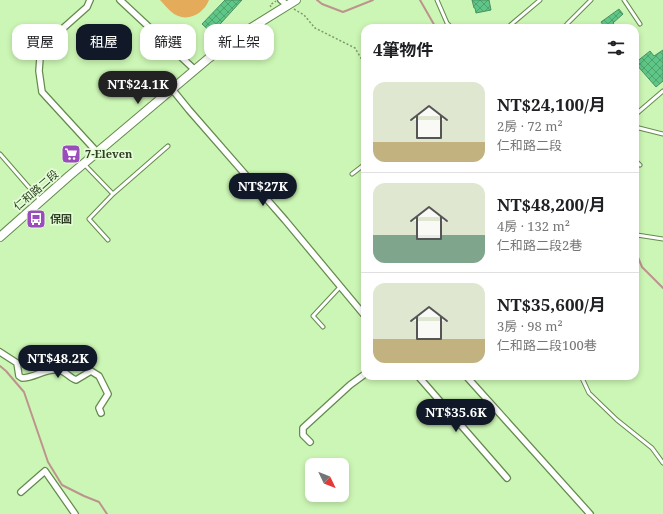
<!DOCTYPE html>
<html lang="zh-TW">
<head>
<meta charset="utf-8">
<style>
	body { margin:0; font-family:"Noto Serif","Noto Sans TC",serif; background:#f6f6f6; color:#202124; height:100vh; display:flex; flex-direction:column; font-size:15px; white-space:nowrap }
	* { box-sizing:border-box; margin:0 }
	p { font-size:13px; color:#757577 }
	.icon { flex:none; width:22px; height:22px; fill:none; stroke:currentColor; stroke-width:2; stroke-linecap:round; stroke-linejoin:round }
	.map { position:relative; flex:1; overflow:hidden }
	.details { position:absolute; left:361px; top:24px; width:278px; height:356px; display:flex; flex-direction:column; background:#fff; border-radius:12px; box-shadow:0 2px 6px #0003 }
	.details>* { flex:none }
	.guide { position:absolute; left:12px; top:24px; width:289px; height:36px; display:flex; gap:8px }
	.needle { width:26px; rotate:133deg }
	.controls { position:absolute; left:305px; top:458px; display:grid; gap:8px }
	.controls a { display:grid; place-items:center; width:44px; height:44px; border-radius:8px; background:#fff; box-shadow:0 2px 6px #0003; font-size:20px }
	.price { position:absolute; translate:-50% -34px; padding:0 9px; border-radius:14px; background:#111827; color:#fff; font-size:13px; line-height:26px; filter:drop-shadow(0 1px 2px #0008) }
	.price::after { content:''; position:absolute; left:50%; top:24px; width:12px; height:9px; margin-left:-6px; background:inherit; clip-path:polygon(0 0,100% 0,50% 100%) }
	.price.selected { background:#222; color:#fff }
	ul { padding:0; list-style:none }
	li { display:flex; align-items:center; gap:12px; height:100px; padding:0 12px }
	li+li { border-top:1px solid #e0e0e0 }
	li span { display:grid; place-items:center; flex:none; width:112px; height:80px; border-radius:12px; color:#555 }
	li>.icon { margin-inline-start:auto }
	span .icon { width:48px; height:48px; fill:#fffc; stroke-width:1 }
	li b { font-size:17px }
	h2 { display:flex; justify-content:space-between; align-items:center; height:48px; padding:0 12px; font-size:17px }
	.tag { padding:0 14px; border-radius:12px; background:#fff; box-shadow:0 2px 6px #0003; font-size:14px; line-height:36px }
	.tag.selected { background:#111827; color:#fff }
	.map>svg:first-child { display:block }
	.pitch { fill:#e3ab5a }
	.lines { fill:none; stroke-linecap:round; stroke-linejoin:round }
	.stream { stroke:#be938e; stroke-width:2 }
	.building { fill:url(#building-cross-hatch); stroke:#4c9065 }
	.service-casing { stroke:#658a4e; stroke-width:5 }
	.minor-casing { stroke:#658a4e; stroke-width:8 }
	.secondary-casing { stroke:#658a4e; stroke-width:10 }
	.path { stroke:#7d9a6c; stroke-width:1.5; stroke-dasharray:2 2; stroke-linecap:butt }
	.service { stroke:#fff; stroke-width:3 }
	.minor { stroke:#fff; stroke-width:5.5 }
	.secondary { stroke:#fff; stroke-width:8 }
	.labels { text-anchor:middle; stroke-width:3.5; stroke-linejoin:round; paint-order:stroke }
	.poi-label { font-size:11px; font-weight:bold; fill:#2e3e24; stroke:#e4fdd6; text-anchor:start }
	.street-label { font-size:11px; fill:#2e3e24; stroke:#e4fdd6 }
</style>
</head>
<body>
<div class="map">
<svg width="663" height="514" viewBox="0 0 663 514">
	<defs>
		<pattern id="building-cross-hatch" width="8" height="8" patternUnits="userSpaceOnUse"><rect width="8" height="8" fill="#5ec686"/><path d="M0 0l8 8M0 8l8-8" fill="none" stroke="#4ea26d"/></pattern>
	</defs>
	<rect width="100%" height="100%" fill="#ccf6b5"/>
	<path class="pitch" d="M160,0H209C204,13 189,22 176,15C170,12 165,5 160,0Z"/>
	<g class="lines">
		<path class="stream" d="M317,0L322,4L343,12L373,0
			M420,0L436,28
			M635,250L642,267L663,288
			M0,366L6,371L24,392L48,462L62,485L84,496L99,502L107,514"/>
	</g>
	<path class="building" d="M225,0H242L212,33L202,24Z
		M472,0H489L491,10L476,13L475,8H474Z
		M619,9L623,14L613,23L617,28H605L601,22Z
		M663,50V81L656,87L635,63L650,51L654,56Z"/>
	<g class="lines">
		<defs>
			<path id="service" d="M437,0L447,23L452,28
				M624,0L640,24
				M567,24L591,0
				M507,28L540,0
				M563,28L565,26
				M635,115L663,91
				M635,127L663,134
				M0,154L40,200
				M635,160L640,165
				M85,165L113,194L89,219L108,240
				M352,174L365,164
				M113,194L168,146
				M637,235L663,239
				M323,327L313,316L340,287
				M581,376L589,393L617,420L652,448L663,463"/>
			<path id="minor" d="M90,0L87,7L51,39L40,58L39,71L42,92L97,152
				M120,0L195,70
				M281,0L287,5
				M172,89L189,110L285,220L365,316
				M0,352L17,363L19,376L22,378C35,378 45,368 59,370C65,371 70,378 76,380L91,371L99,376L108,394L99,408L101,413
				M418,376L507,478
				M466,376L590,514
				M310,442L303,435V428L350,385L365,374
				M21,492L45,471L75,514"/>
			<path id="secondary" d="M0,237L69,176L209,58L243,33L296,0"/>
		</defs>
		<use href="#service" class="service-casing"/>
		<use href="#minor" class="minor-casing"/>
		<use href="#secondary" class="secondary-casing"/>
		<path class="path" d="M271,7L270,5L276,1
			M294,9L304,15L315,28L355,48L365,65"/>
		<use href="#service" class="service"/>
		<use href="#minor" class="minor"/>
		<use href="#secondary" class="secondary"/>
	</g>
	<defs>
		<symbol id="supermarket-square" viewBox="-11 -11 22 22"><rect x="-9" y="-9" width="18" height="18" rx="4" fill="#9a4bbc" stroke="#e4fdd6"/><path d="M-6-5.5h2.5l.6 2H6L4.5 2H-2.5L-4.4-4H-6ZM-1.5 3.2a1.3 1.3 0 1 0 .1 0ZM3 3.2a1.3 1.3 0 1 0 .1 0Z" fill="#fff"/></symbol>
		<symbol id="bus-square" viewBox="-11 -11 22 22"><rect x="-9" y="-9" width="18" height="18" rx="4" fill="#9a4bbc" stroke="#e4fdd6"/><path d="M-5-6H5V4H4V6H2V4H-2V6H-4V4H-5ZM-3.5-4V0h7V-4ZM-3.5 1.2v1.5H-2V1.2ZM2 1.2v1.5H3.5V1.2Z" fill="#fff"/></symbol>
	</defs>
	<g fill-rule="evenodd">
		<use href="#supermarket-square" x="60" y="143" width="22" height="22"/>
		<use href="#bus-square" x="25" y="208" width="22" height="22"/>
	</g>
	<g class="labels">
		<g class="poi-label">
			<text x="85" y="158">7-Eleven</text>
			<text x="50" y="223">保固</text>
		</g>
		<g class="street-label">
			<text transform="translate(36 190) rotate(-41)" y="4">仁和路二段</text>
		</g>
	</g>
</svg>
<div class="controls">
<a><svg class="needle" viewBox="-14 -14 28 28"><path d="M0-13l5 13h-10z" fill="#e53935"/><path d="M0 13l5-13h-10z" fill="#757577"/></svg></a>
</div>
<b class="price selected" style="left:138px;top:105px">NT$24.1K</b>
<b class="price" style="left:263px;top:207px">NT$27K</b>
<b class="price" style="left:58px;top:379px">NT$48.2K</b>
<b class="price" style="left:456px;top:433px">NT$35.6K</b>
<div class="guide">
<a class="tag">買屋</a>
<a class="tag selected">租屋</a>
<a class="tag">篩選</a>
<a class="tag">新上架</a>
</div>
<section class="details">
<h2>4筆物件<svg class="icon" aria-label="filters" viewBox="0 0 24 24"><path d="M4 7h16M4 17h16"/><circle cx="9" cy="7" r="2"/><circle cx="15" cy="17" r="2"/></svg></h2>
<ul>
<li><span style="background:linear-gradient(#dfe7d0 75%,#c2b280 0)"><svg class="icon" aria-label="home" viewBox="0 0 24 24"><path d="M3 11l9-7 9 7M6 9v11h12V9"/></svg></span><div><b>NT$24,100/月</b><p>2房 · 72 m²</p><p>仁和路二段</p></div></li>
<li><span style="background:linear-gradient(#dfe7d0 65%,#7fa58c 0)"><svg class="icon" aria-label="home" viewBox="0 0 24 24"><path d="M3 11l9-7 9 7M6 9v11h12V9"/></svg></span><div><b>NT$48,200/月</b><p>4房 · 132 m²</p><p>仁和路二段2巷</p></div></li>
<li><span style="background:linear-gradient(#dfe7d0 70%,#c2b280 0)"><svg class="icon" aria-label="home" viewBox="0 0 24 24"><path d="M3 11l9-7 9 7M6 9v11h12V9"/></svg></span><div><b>NT$35,600/月</b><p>3房 · 98 m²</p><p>仁和路二段100巷</p></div></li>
</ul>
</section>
</div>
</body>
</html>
